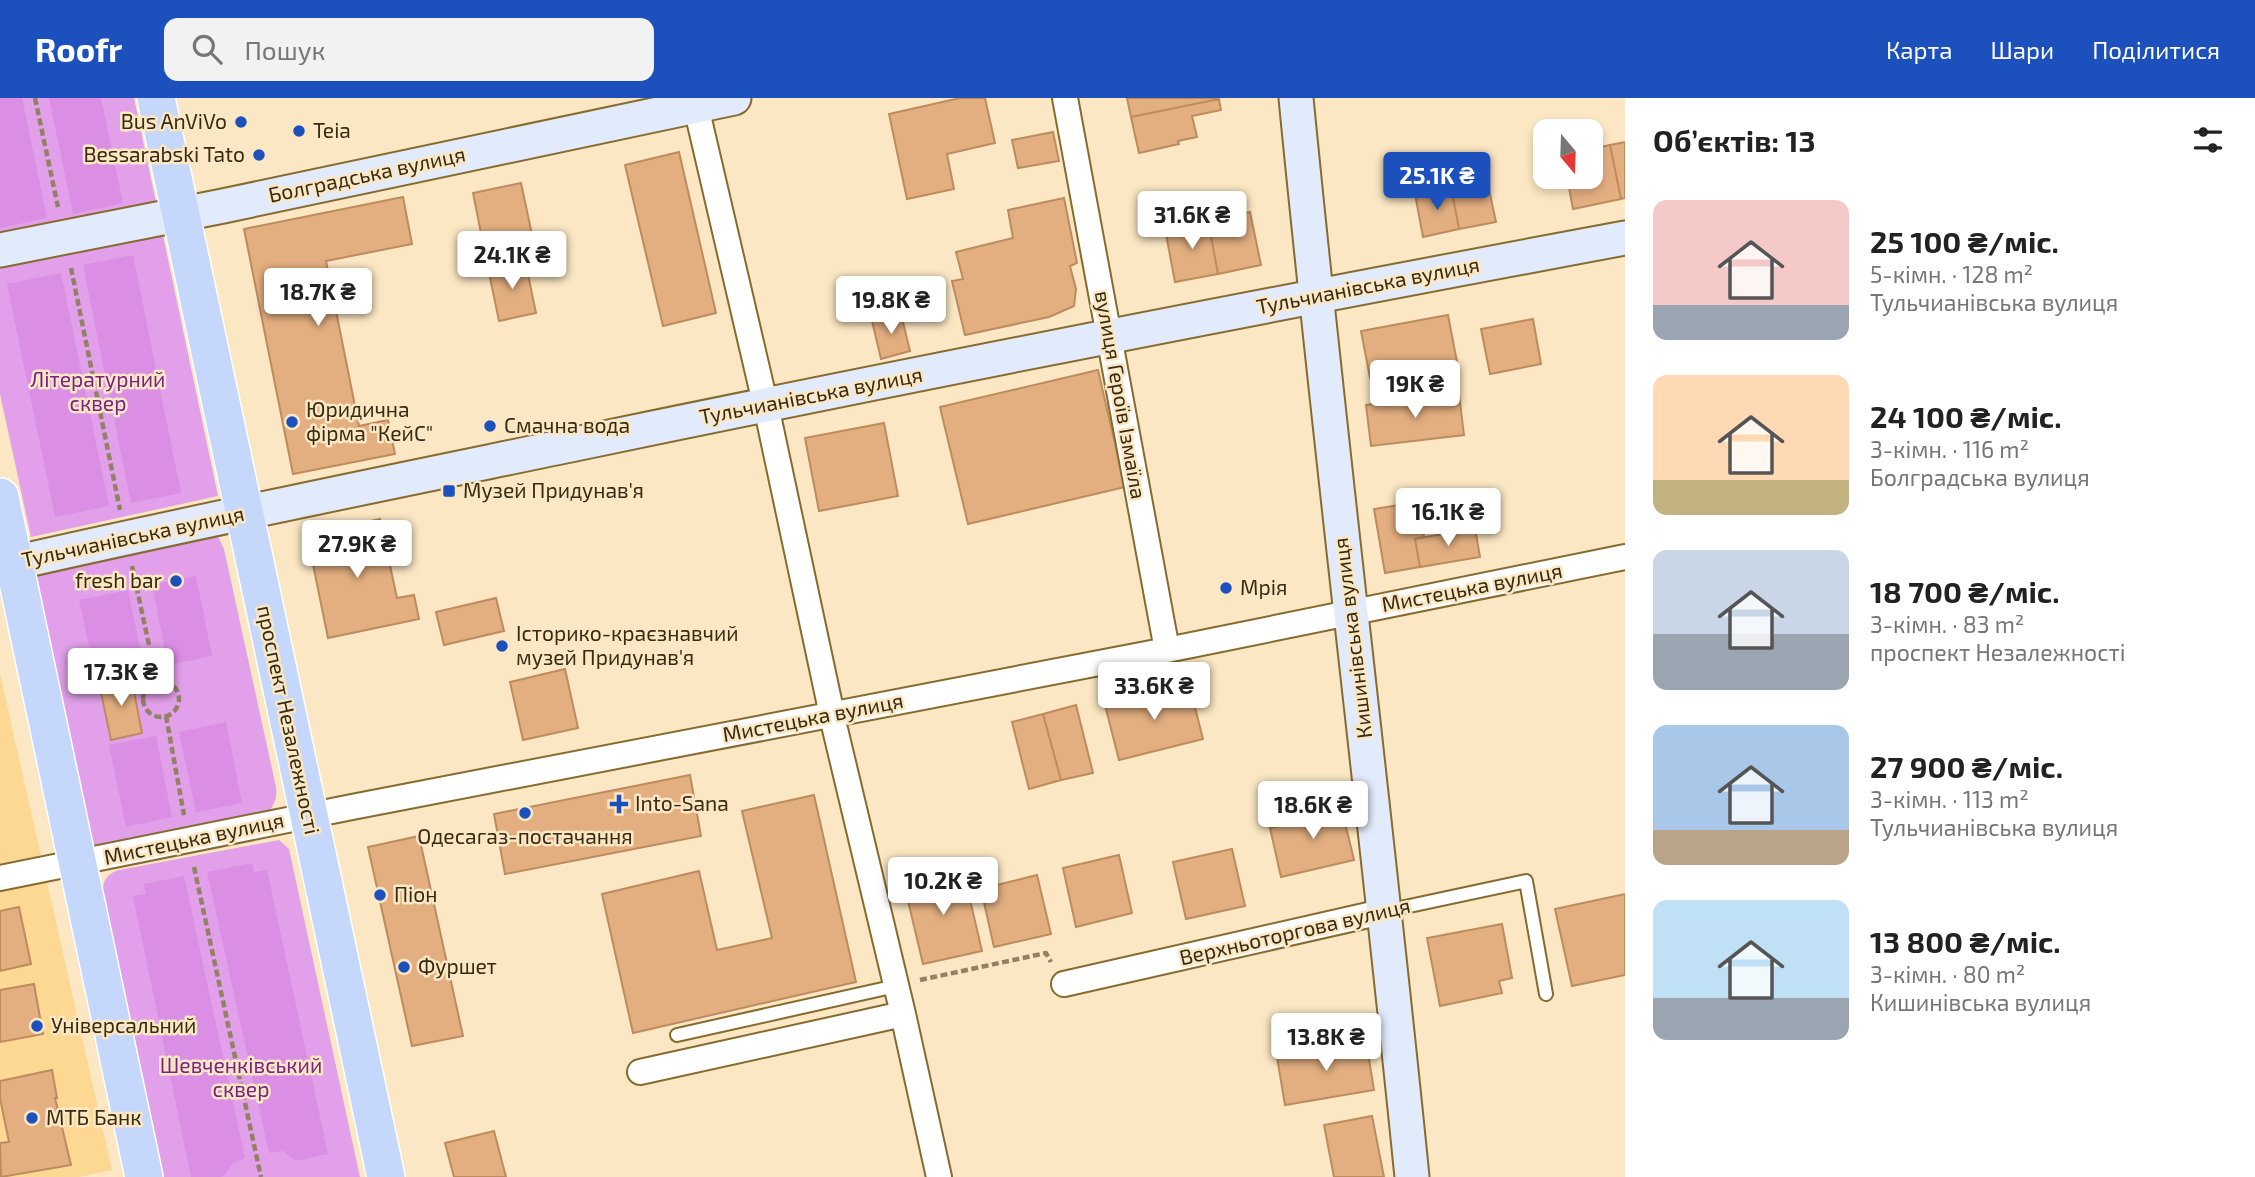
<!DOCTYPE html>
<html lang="uk">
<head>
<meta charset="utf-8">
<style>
	body { margin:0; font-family:"Exo 2",sans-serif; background:#f2f2f2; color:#222; height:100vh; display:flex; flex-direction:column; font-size:26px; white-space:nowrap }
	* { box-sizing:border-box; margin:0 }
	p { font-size:23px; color:#767676 }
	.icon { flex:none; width:38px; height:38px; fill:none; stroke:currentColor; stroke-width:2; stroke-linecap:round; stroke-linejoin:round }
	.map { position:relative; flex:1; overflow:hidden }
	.panel { display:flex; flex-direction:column; background:#fff; width:630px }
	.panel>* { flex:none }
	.needle { width:46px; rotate:161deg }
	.controls { position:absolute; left:1533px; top:21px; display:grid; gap:14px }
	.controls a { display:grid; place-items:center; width:70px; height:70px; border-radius:14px; background:#fff; box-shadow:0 4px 10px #0003; font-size:35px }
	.price { position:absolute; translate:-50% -60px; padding:0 16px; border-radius:7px; background:#fff; color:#222; font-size:23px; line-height:46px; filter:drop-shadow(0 2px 4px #0008) }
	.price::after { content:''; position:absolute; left:50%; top:42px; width:21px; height:16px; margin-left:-10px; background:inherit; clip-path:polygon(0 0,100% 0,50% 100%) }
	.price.current { background:#1c50bc; color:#fff }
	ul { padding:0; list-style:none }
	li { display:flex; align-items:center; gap:21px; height:175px; padding:0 28px }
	li span { display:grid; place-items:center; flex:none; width:196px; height:140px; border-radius:14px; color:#555 }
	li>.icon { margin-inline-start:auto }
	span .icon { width:84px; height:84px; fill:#fffc; stroke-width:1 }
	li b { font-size:30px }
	h2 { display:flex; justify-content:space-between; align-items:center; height:84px; padding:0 28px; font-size:30px }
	header { display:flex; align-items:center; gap:42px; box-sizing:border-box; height:98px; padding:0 35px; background:#1c50bc; color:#fff }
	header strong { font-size:33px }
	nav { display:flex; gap:38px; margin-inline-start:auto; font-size:24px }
	.search { width:490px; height:63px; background:#f2f2f2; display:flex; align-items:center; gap:18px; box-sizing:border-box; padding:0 24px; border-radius:14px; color:#767676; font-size:26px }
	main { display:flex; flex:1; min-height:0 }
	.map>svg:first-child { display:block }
	.built { fill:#fdd893 }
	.green { fill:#e1a0e9 }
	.forest { fill:#da8fe4 }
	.building { fill:#e3af81; stroke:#bd8b5e; stroke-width:2 }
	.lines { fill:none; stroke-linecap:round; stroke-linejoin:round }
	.lane-casing { stroke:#876a2e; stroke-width:16 }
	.street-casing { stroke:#876a2e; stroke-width:28 }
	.secondary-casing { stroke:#876a2e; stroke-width:37 }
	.primary-casing { stroke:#fff; stroke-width:40 }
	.path { stroke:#928264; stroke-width:4.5; stroke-dasharray:7 3.5; stroke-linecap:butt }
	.lane { stroke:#fff; stroke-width:12 }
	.street { stroke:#fff; stroke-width:24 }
	.secondary { stroke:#e2ebfc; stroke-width:33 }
	.primary { stroke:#c5d7fa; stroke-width:37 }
	.poi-dot { fill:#1c50bc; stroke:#fbe7c3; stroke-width:2.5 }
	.labels { text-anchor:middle; stroke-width:5; stroke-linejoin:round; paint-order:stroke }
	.poi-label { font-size:21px; fill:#372b12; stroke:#fbe7c3; text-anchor:start }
	.street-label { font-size:21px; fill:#372b12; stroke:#fbe7c3 }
	.park-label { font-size:21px; fill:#7a2187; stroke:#fbe7c3 }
</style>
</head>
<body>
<header>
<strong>Roofr</strong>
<div class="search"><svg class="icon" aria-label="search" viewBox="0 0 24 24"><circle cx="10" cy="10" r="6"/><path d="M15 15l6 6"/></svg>Пошук</div>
<nav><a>Карта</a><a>Шари</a><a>Поділитися</a></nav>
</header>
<main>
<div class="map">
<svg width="1625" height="1079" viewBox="0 0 1625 1079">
	<rect width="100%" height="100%" fill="#fbe7c3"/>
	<path class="built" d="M0,576L112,1072L79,1079H0Z"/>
	<path class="green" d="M0,0H134L218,398L31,439L0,296Z
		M216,434L224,451L276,689C278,702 272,710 264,719L95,752L82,735L33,477Z
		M279,742L289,751L360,1079H164L103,792C103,781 109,775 119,772Z"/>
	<path class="forest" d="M0,0H22L47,120L0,130Z
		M49,0H101L123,105L73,116Z
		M133,157L181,395L131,405L83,167Z
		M61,175L109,408L55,419L7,186Z
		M196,478L212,558L168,567L152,487Z
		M128,492L144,570L96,581L79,502Z
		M226,624L242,705L196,714L179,634Z
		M156,638L172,719L126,729L109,647Z
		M252,765L254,774L267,772L328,1056L296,1063L283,1053L269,1055L207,774Z
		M184,778L245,1060L233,1065L224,1078L220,1079H191L133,798L146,796L144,786Z"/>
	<path class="building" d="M960,0H985L995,45L947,56L954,91L907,101L889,16Z
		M1127,0H1219V1L1131,19Z
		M1219,1L1221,12L1192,18L1197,39L1178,43L1179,46L1139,55L1131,19Z
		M1053,34L1059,63L1018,70L1012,42Z
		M1625,44V100L1621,101L1610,47Z
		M1610,47L1621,101L1573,111L1567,79H1591V51Z
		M679,54L716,215L663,228L625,67Z
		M1487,82L1496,124L1459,131L1451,89Z
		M521,85L537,160L488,170L473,95Z
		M1451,89L1459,131L1423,139L1415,96Z
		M403,99L412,146L326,163L359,328L388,322L395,356L293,376L244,131Z
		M1064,100L1077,165L1070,168L1076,191L1074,208L1049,219L965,237L952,183L963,181L956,154L1013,140L1008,112Z
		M1250,114L1261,167L1218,176L1208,122Z
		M1208,122L1218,176L1175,184L1165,131Z
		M525,162L536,215L499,223L488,170Z
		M901,216L910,253L881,261L872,223Z
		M1448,217L1457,264L1370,280L1361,233Z
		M1533,221L1541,266L1490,276L1481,231Z
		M1098,272L1125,389L968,426L940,309Z
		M1459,296L1464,337L1371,348L1366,307Z
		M884,325L898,398L819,413L805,340Z
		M1418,404L1424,439L1415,441L1420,469L1385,475L1374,411Z
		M380,421L397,500L414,497L419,521L328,540L307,437Z
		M1475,430L1480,459L1420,469L1415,441Z
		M496,500L504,533L444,547L436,514Z
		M565,571L578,630L523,642L510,584Z
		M131,578L142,635L111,642L99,585Z
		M1189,586L1203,641L1119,662L1105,607Z
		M1076,607L1093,675L1061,682L1043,616Z
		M1043,616L1061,682L1029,691L1012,624Z
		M690,677L701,738L505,776L494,716Z
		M814,697L856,884L633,935L602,796L699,773L717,852L772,840L742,713Z
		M1339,700L1354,762L1281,779L1270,730L1319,719L1316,705Z
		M419,738L463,938L412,948L368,749Z
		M1232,751L1245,808L1186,821L1173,764Z
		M1119,757L1132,815L1076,829L1063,770Z
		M963,772L982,853L923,866L904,786Z
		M1037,777L1051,836L994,849L981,791Z
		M1625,796V877L1572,888L1555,811Z
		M19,809L31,866L0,873V813Z
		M1502,826L1512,880L1499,883L1502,895L1440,908L1427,840Z
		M34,886L43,936L0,944V892Z
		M1366,943L1374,992L1285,1007L1277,959Z
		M52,972L57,1000H55L71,1067L1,1079L0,1045L9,1044L0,1000V983Z
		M1372,1018L1384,1079H1334L1324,1027Z
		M494,1033L506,1079H454L445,1045Z"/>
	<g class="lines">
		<defs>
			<path id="lane" d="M1386,813L1526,783L1546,896
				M677,937L896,888"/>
			<path id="street" d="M694,0L769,322L835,631L903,916L939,1079
				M1065,0L1167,552
				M0,780L352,709L1167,552L1625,459
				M1064,886L1386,813
				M640,974L903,916"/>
			<path id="secondary" d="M1296,0C1331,360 1376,719 1412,1079
				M0,152L223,108L734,0
				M14,465C202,422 391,384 580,345C927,273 1276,205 1625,140"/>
			<path id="primary" d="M156,0L386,1079
				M0,399L144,1079"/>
		</defs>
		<use href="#lane" class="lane-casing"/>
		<use href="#street" class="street-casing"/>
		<use href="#secondary" class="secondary-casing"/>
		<use href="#primary" class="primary-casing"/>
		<path class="path" d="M35,0L58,109
			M71,170L120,412
			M132,468L157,584
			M143 601a18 18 0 1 1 36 0a18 18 0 1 1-36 0Z
			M166,618L184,717
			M194,769L261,1079
			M920,882L1046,855L1051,864"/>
		<use href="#lane" class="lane"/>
		<use href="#street" class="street"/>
		<use href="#secondary" class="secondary"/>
		<use href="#primary" class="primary"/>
	</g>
	<g class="poi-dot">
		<circle cx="241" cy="24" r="7"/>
		<circle cx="299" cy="33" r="7"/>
		<circle cx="259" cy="57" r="7"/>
		<circle cx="292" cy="324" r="7"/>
		<circle cx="490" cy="328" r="7"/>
		<rect x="442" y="386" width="14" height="14" rx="3.5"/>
		<circle cx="176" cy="483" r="7"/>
		<circle cx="1226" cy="490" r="7"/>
		<circle cx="502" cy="548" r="7"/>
		<path d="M615.5 695.5h7v7h7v7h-7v7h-7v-7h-7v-7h7z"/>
		<circle cx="525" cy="715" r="7"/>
		<circle cx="380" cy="797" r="7"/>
		<circle cx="404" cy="869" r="7"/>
		<circle cx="37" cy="928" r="7"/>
		<circle cx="32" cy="1020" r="7"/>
	</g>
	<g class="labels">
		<g class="poi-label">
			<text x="227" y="31" text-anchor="end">Bus AnViVo</text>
			<text x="313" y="40">Teia</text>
			<text x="245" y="64" text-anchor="end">Bessarabski Tato</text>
			<text x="306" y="319">Юридична<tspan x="306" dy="24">фірма "КейС"</tspan></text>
			<text x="504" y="335">Смачна вода</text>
			<text x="463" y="400">Музей Придунав'я</text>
			<text x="162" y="490" text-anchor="end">fresh bar</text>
			<text x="1240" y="497">Мрія</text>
			<text x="516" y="543">Історико-краєзнавчий<tspan x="516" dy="24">музей Придунав'я</tspan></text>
			<text x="635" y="713">Into-Sana</text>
			<text x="525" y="746" text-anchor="middle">Одесагаз-постачання</text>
			<text x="394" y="804">Піон</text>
			<text x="418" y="876">Фуршет</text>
			<text x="51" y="935">Універсальний</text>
			<text x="46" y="1027">МТБ Банк</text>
		</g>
		<g class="street-label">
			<text transform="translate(367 77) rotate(-12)" y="7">Болградська вулиця</text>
			<text transform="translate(1368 188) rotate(-11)" y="7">Тульчианівська вулиця</text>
			<text transform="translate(1120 297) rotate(80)" y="7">вулиця Героїв Ізмаїла</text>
			<text transform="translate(811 298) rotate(-11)" y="7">Тульчианівська вулиця</text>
			<text transform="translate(133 439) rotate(-12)" y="7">Тульчианівська вулиця</text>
			<text transform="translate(1472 490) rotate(-11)" y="7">Мистецька вулиця</text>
			<text transform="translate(1353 540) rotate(-97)" y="7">Кишинівська вулиця</text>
			<text transform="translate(813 620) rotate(-11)" y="7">Мистецька вулиця</text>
			<text transform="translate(288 622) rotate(78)" y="7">проспект Незалежності</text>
			<text transform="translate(194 741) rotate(-12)" y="7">Мистецька вулиця</text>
			<text transform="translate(1295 834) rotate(-13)" y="7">Верхньоторгова вулиця</text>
		</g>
		<g class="park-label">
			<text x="98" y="289">Літературний<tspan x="98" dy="24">сквер</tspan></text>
			<text x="241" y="975">Шевченківський<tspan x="241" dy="24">сквер</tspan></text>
		</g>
	</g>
</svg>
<div class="controls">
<a><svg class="needle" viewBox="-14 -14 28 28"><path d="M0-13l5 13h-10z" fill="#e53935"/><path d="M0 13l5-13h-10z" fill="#767676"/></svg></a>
</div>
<b class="price current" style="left:1437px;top:114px">25.1K ₴</b>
<b class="price" style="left:1192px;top:153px">31.6K ₴</b>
<b class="price" style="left:512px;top:193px">24.1K ₴</b>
<b class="price" style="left:318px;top:230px">18.7K ₴</b>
<b class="price" style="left:891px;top:238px">19.8K ₴</b>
<b class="price" style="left:1415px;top:322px">19K ₴</b>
<b class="price" style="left:1448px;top:450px">16.1K ₴</b>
<b class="price" style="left:357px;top:482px">27.9K ₴</b>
<b class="price" style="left:121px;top:610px">17.3K ₴</b>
<b class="price" style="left:1154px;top:624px">33.6K ₴</b>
<b class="price" style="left:1313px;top:743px">18.6K ₴</b>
<b class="price" style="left:943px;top:819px">10.2K ₴</b>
<b class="price" style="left:1326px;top:975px">13.8K ₴</b>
</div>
<section class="panel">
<h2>Об’єктів: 13<svg class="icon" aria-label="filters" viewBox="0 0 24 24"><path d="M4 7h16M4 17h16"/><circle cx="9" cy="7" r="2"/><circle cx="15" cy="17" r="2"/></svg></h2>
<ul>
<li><span style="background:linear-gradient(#f6c9c9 75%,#9aa5b1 0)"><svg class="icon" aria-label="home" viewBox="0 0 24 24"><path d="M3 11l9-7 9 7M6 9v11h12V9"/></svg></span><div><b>25 100 ₴/міс.</b><p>5-кімн. · 128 m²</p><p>Тульчианівська вулиця</p></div></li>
<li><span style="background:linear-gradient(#ffd9b3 75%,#c2b280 0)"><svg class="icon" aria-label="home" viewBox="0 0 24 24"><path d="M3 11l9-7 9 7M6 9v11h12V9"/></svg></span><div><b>24 100 ₴/міс.</b><p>3-кімн. · 116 m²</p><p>Болградська вулиця</p></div></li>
<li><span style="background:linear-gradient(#c9d6e8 60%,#9aa5b1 0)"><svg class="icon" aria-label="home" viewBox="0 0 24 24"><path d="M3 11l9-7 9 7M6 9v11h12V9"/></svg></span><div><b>18 700 ₴/міс.</b><p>3-кімн. · 83 m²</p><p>проспект Незалежності</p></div></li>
<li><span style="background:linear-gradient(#a9c7e8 75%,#b9a48a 0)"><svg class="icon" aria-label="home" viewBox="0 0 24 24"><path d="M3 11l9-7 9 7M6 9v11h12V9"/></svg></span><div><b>27 900 ₴/міс.</b><p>3-кімн. · 113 m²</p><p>Тульчианівська вулиця</p></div></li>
<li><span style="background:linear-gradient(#bfe0f5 70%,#9aa5b1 0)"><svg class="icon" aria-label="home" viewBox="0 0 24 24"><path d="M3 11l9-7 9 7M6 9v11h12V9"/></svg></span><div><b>13 800 ₴/міс.</b><p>3-кімн. · 80 m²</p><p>Кишинівська вулиця</p></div></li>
</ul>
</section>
</main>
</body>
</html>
